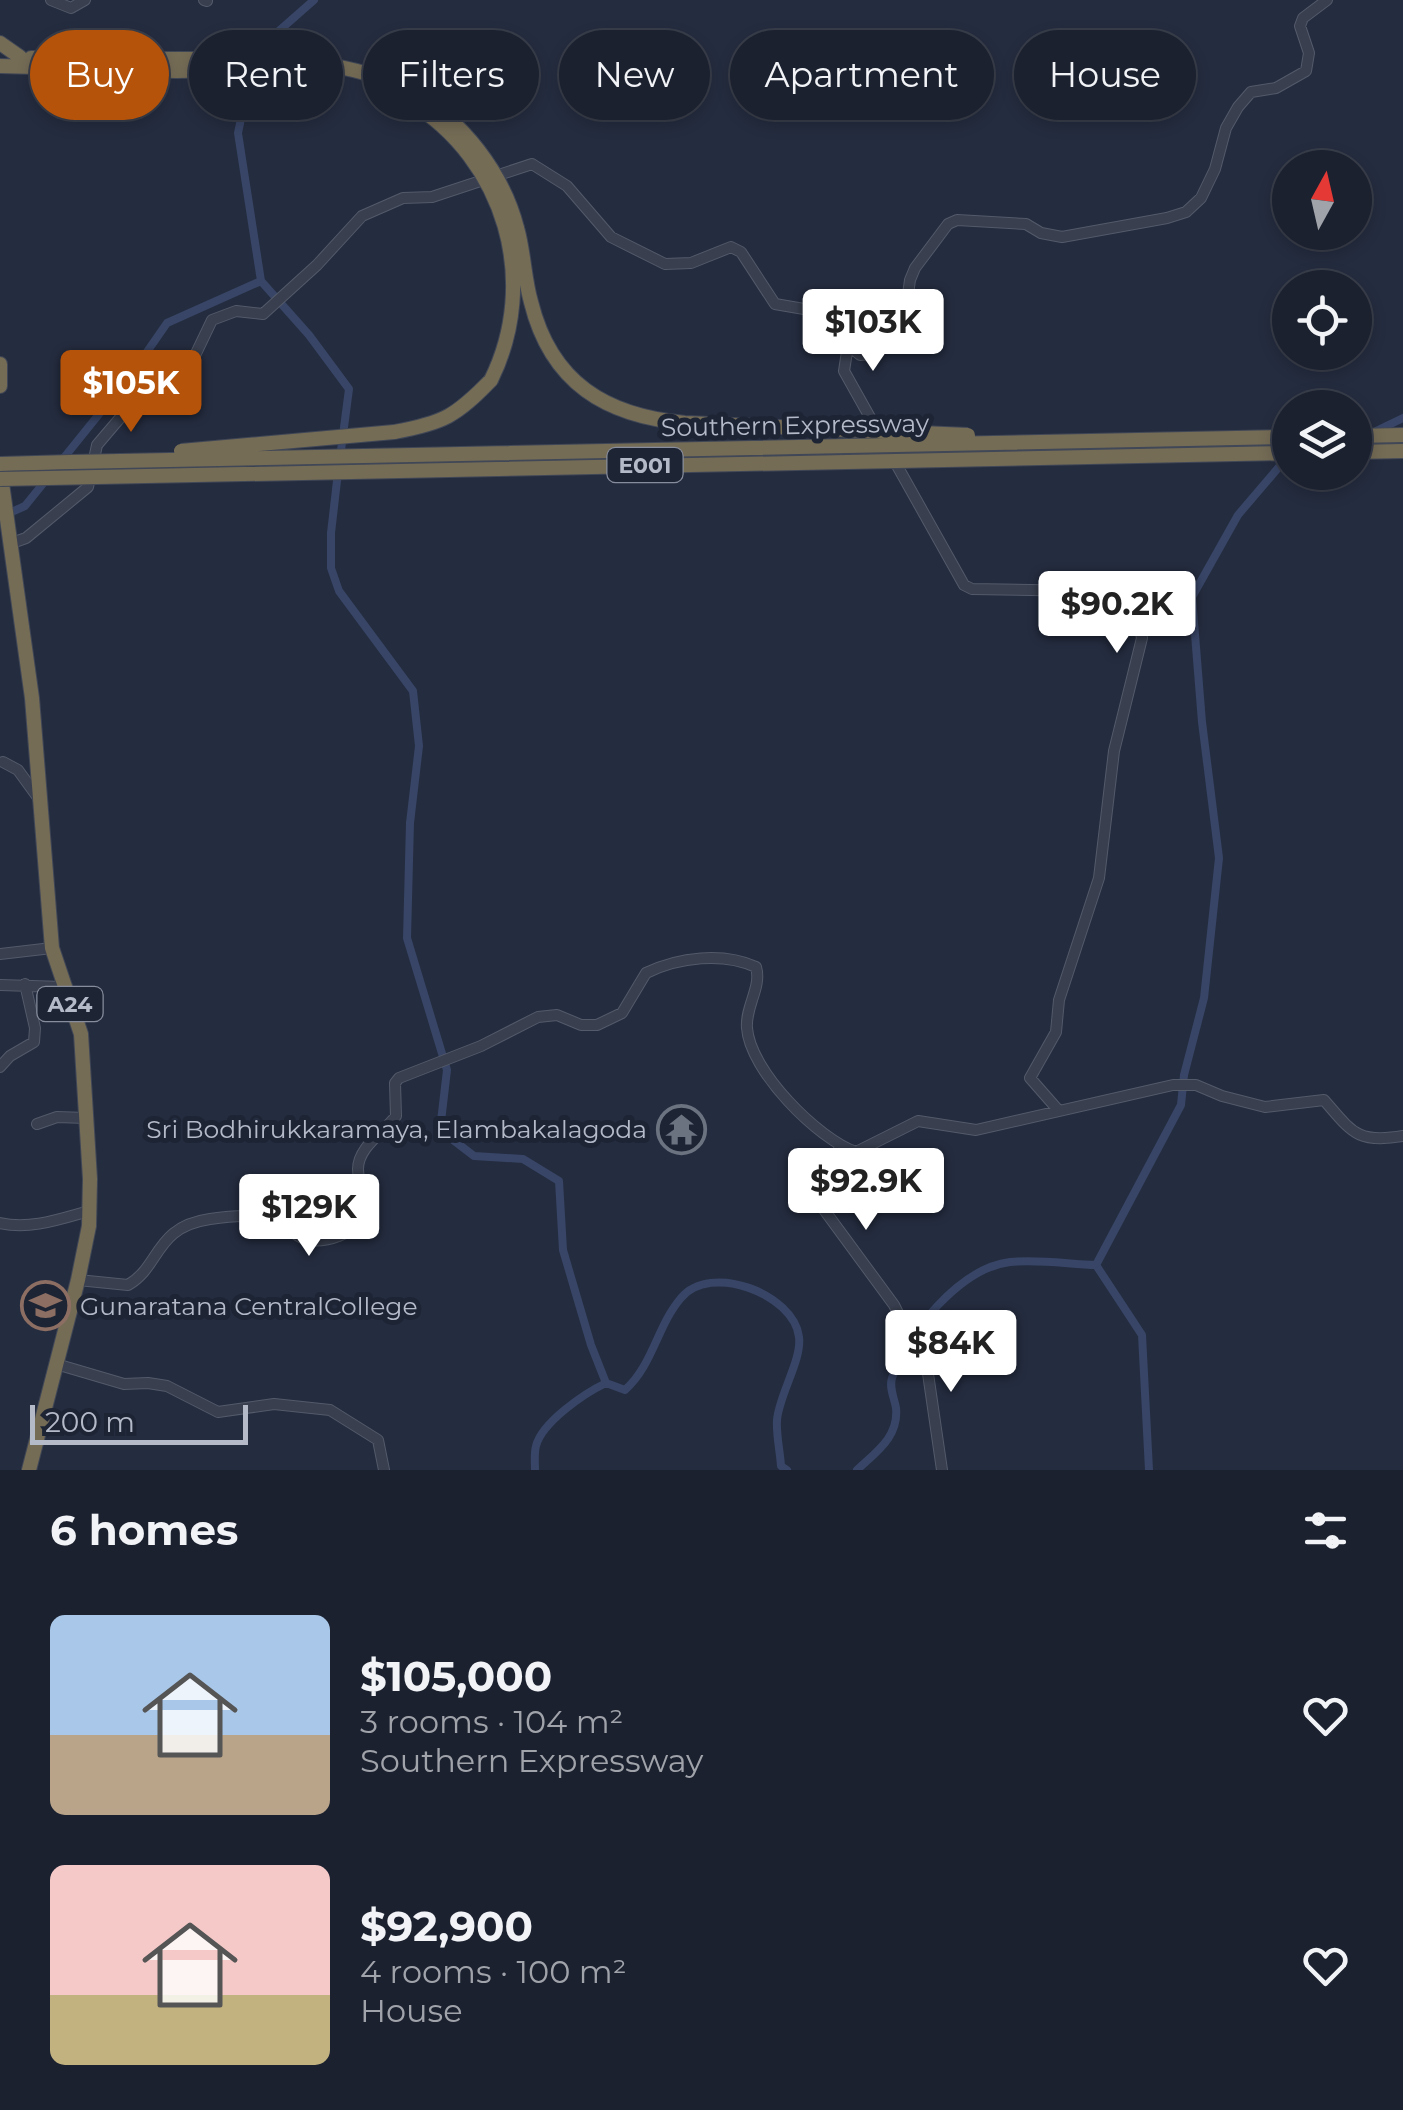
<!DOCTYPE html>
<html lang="en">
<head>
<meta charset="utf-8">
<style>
	body { margin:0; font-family:Montserrat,sans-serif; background:#242937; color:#f1f3f6; height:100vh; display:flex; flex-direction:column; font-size:38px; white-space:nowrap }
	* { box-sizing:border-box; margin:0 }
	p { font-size:32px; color:#a0a3aa }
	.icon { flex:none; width:55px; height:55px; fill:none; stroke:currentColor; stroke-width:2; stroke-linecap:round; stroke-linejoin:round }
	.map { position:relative; height:1470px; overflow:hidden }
	.panel { display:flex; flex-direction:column; background:#1b212f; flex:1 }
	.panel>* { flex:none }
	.top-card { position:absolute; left:30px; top:30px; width:1345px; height:90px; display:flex; gap:20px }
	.needle { width:65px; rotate:8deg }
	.tools { position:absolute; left:1272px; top:150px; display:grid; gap:20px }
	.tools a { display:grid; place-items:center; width:100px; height:100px; border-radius:50%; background:#1b212f; box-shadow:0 5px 15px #0003,0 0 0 2px #393e4b; font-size:50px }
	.scale { position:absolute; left:30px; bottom:25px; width:218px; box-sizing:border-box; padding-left:10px; border:5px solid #b5bac9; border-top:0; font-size:28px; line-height:35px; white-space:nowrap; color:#b5bac9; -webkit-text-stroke:8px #1d2434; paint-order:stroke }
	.price { position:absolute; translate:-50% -85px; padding:0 22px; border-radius:10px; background:#fff; color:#222; font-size:32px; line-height:65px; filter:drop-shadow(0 2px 5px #0008) }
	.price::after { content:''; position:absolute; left:50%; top:60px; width:30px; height:22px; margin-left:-15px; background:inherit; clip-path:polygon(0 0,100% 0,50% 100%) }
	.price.on { background:#b45309; color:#fff }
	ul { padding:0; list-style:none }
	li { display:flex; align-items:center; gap:30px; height:250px; padding:0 50px }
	li span { display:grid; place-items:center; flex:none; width:280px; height:200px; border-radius:15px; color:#555 }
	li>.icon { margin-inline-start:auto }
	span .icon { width:120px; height:120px; fill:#fffc; stroke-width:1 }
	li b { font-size:42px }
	h2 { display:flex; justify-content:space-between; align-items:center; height:120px; padding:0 50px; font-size:42px }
	.chip { padding:0 35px; border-radius:45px; background:#1b212f; box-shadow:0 5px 15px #0003,0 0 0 2px #393e4b; font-size:35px; line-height:90px }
	.chip.on { background:#b45309; color:#fff }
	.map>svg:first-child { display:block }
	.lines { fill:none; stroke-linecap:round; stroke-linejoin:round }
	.canal { stroke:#384566; stroke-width:8 }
	.minor-casing { stroke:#535a69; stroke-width:12 }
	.highway-casing { stroke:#404756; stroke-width:16 }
	.minor { stroke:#393f4f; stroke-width:10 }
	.highway { stroke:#756c56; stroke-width:14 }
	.highway-bridge-casing { stroke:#404756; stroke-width:16; stroke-linecap:butt }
	.highway-bridge { stroke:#756c56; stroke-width:14 }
	.labels { text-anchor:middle; stroke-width:10; stroke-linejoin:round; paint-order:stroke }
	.shield { fill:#1d2434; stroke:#878d9c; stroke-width:2.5 }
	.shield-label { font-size:22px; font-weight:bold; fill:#b5bac9 }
	.street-label { font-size:25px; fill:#b5bac9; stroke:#1d2434 }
	.poi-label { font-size:25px; fill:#b5bac9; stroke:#1d2434; text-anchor:end }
</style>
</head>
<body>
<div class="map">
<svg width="1403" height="1470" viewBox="0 0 1403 1470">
	<rect width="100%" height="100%" fill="#242c3f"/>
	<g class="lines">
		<path class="canal" d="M314,0L255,52L238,133L261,281L309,335L349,389L340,458
			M1376,431L1403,418
			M338,472L331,533V568L339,591L413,691L419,746L410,823L407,938L447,1070L440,1130L474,1156L523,1159L559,1181L563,1250L591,1345L606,1383L625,1390C653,1365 657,1326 681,1298C710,1262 794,1294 799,1337C802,1360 779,1395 777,1420C776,1434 780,1451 781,1466L787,1470
			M7,514L25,506L133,372L167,323L261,281
			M535,1470C535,1463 534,1453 536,1446C542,1422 585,1393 606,1383
			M857,1470C876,1452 899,1437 896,1408C894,1397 889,1388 892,1378C907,1333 960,1268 1010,1262C1037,1259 1068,1264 1096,1265
			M1149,1470L1142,1335L1096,1265L1181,1105L1184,1075L1204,998L1219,858L1202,722L1192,597L1238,515L1290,454"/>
		<defs>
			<path id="minor" d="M51,0L71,8L85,0
				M204,0L207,1
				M848,345L844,371L964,585L972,589L1089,591L1138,619L1142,638L1114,751L1099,878L1059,1000L1056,1032L1030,1078L1059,1111
				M12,543L26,538L88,487L97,445L149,384L190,366L212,320L236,311L263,314L317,265L362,216L403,198L432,197L532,164L567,186L611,237L665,264L691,263L731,247L741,252L775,304L833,314L848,345L860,355L874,354L906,309L910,280L915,268L948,224L957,220L1026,224L1041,233L1062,237L1167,218L1186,212L1201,198L1215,169L1226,128L1238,107L1251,92L1276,88L1306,71L1309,53L1300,26L1303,18L1327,0
				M3,762L18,770L39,799
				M0,954L52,948
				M0,985L63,987
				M0,1067L10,1056L34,1042L35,1028L25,984
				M37,1124L57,1117L86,1118
				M839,1146L840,1151L809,1183L811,1192L894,1305L908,1333L924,1346L942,1470
				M0,1223C30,1230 60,1219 89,1211
				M78,1280L128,1285C161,1266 154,1227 210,1219C230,1216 260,1213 279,1222C288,1226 295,1237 305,1239C326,1245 354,1232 368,1217C369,1200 358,1185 358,1169C358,1147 384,1132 396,1116L395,1083L399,1078L481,1046L538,1017L557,1015L581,1025H597L622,1013L646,973C679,957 723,952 756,967C762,987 745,1007 747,1028C750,1071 818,1139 856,1152L918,1121L976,1130L1173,1085H1196L1222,1096L1265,1107L1324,1100C1352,1132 1357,1144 1403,1136
				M56,1364L124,1384L148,1383L167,1386L218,1412L274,1404L330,1410L378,1440L384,1470"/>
			<path id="highway" d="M0,43L20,57
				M31,58L175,59
				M0,66L176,71
				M0,364V386
				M394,432C444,423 456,416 491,380
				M1355,436L1403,435
				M1355,452L1403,451
				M0,464L71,462
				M0,469L32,698L52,948L81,1034L90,1179L89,1226L78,1280L29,1470"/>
		</defs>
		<use href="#minor" class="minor-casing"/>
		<use href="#highway" class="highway-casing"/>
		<use href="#minor" class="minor"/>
		<use href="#highway" class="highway"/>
		<defs>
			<path id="highway-bridge" d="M175,59C252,60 343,53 413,93C462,120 503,173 517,228C524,252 524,278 531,302C551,383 606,416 685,423L968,435
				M176,71L269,69
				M410,102C505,160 540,281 491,380
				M181,451L394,432
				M71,462L1290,437
				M0,479L1290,453"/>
		</defs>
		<use href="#highway-bridge" class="highway-bridge-casing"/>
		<use href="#highway-bridge" class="highway-bridge"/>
	</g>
	<defs>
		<symbol id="temple-ring" viewBox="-11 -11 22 22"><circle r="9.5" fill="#1d2434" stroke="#6b7280" stroke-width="1.5"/><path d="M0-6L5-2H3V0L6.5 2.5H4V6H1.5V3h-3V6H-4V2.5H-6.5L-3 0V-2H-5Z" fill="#6b7280"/></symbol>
		<symbol id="school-ring" viewBox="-11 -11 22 22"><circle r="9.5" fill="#1d2434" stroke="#8d6e63" stroke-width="1.5"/><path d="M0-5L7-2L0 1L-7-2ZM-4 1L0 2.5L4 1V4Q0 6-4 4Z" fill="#8d6e63"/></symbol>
	</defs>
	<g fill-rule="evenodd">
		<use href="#temple-ring" x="654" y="1102" width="55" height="55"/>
		<use href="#school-ring" x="18" y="1278" width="55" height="55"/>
	</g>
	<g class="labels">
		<g class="shield">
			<rect x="607.5" y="448" width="75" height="34" rx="8"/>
			<rect x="37.5" y="987" width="65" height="34" rx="8"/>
		</g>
		<g class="shield-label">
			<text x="645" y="473">E001</text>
			<text x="70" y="1012">A24</text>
		</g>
		<g class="street-label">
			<text transform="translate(795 425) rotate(-1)" y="9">Southern Expressway</text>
		</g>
		<g class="poi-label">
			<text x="647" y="1138">Sri Bodhirukkaramaya, Elambakalagoda</text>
			<text x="80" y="1315" text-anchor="start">Gunaratana CentralCollege</text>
		</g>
	</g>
</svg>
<div class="tools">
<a><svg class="needle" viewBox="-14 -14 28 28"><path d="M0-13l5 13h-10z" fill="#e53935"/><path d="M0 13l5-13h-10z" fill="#a0a3aa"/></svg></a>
<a><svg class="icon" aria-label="locate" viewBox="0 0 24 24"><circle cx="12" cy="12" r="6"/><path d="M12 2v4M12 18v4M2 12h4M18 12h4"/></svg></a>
<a><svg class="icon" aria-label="layers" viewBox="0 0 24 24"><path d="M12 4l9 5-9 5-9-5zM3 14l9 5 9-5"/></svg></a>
</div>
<div class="scale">200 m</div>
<b class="price" style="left:873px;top:374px">$103K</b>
<b class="price on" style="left:131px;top:435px">$105K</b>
<b class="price" style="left:1117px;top:656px">$90.2K</b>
<b class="price" style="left:866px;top:1233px">$92.9K</b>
<b class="price" style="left:309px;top:1259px">$129K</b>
<b class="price" style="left:951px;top:1395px">$84K</b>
<div class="top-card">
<a class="chip on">Buy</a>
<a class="chip">Rent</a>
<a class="chip">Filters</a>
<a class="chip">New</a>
<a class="chip">Apartment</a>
<a class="chip">House</a>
</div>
</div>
<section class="panel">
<h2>6 homes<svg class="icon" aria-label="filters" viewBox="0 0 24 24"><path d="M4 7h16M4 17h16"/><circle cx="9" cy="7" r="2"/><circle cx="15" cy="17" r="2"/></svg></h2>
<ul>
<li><span style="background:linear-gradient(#a9c7e8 60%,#b9a48a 0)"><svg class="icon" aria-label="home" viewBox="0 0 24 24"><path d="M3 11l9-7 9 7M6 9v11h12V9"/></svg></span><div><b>$105,000</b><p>3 rooms · 104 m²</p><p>Southern Expressway</p></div><svg class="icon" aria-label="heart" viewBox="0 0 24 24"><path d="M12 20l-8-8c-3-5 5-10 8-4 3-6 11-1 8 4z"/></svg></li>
<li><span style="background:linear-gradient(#f6c9c9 65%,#c2b280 0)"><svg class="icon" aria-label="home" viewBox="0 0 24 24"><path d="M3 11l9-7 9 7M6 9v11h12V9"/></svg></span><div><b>$92,900</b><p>4 rooms · 100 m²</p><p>House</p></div><svg class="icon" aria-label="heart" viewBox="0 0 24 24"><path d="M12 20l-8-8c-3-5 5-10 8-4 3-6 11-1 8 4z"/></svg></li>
</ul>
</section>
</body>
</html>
